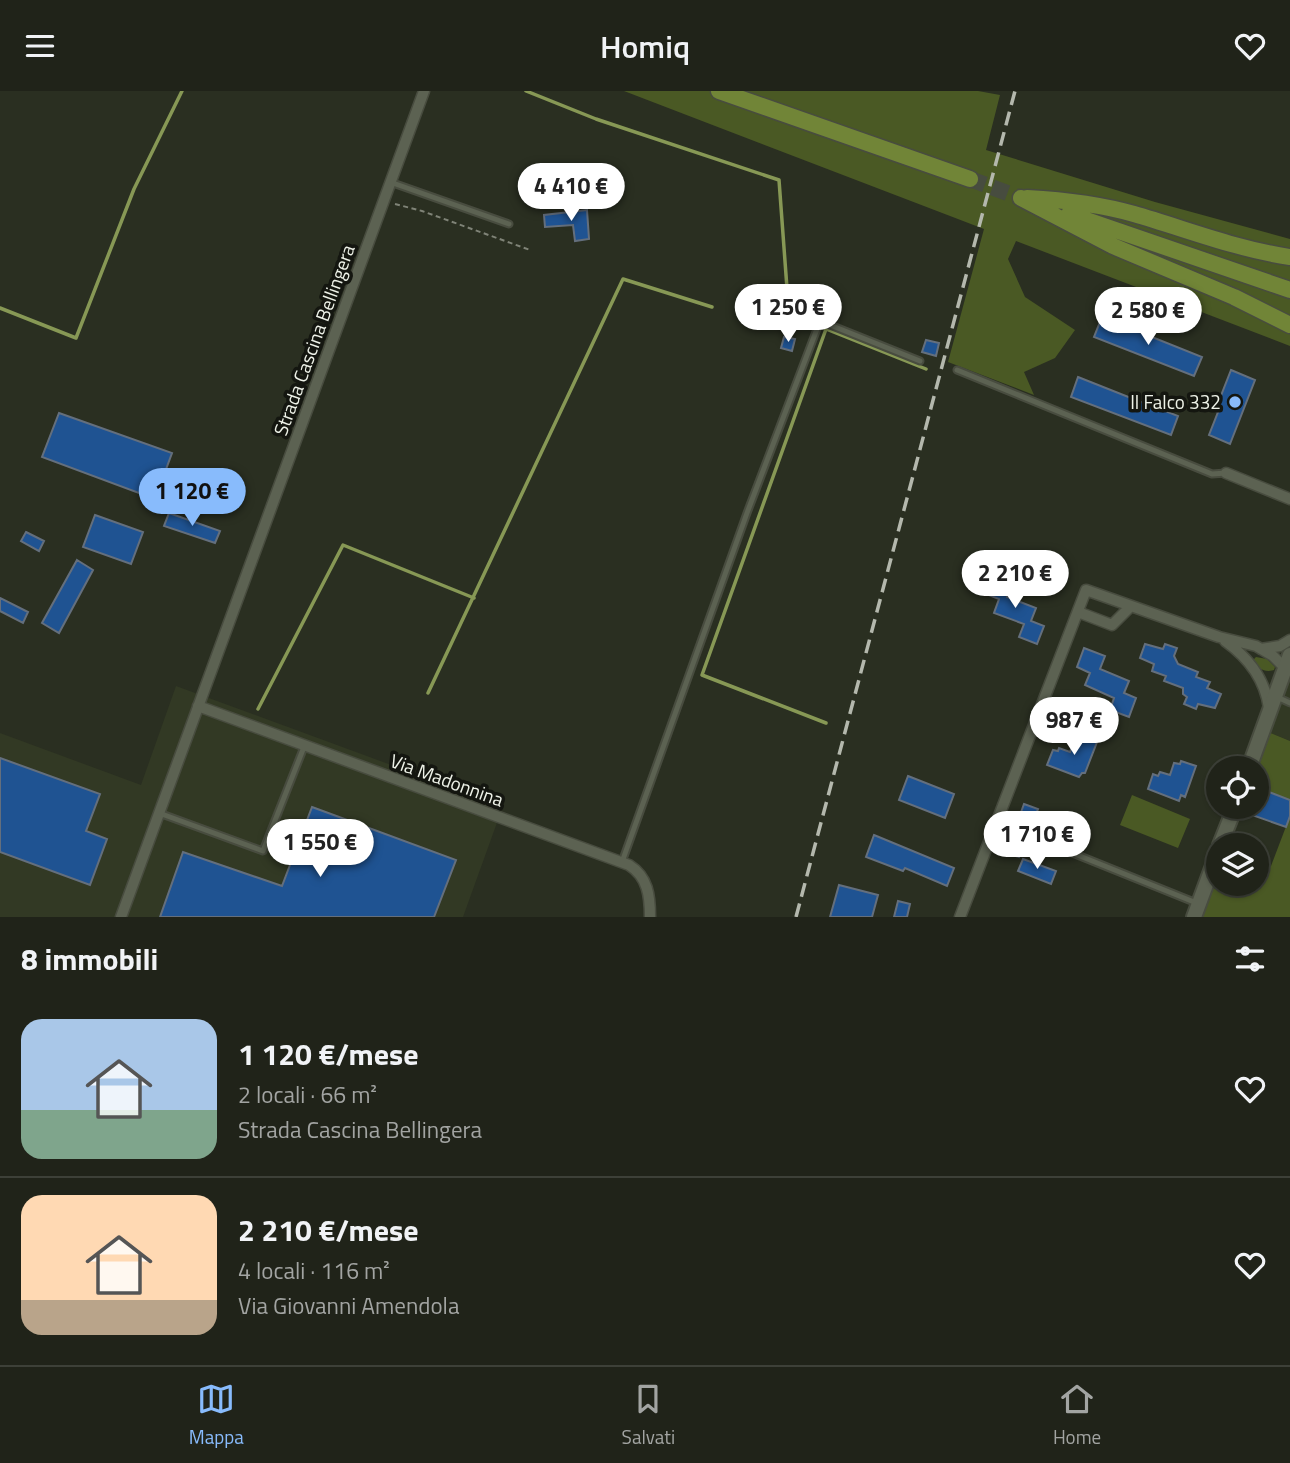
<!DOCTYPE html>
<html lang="it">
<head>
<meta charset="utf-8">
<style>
	body { margin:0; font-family:"Titillium Web",sans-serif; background:#2d2f26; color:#f1f3f6; height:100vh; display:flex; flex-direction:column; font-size:26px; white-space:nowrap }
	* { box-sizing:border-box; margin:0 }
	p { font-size:23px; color:#a2a4a2 }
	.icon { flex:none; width:38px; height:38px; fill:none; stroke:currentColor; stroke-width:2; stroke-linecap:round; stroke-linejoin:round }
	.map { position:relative; height:826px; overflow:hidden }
	.side { display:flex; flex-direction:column; background:#202319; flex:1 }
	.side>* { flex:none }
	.tools { position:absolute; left:1206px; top:665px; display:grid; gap:14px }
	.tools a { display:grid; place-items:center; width:63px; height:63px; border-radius:50%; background:#202319; box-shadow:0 2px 5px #0004,0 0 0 2px #3d4038; font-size:35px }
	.price { position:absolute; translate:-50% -60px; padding:0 16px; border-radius:24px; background:#fff; color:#222; font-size:23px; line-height:46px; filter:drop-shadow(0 2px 4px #0008) }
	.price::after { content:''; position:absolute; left:50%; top:42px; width:21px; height:16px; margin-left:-10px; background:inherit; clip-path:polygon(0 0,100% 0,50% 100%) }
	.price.on { background:#88bbfc; color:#111 }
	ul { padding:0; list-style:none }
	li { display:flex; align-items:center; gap:21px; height:175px; padding:0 21px }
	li+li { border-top:2px solid #3d4038 }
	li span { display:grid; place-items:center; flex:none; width:196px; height:140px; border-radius:21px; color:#555 }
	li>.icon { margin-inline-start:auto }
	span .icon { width:84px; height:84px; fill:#fffc; stroke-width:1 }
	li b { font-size:30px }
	h2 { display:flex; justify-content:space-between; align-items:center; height:84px; padding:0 21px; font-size:30px }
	header { display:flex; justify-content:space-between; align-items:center; height:91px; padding:0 21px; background:#202319; font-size:32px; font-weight:600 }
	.dock { display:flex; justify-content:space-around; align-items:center; height:98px; border-top:2px solid #3d4038; background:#202319; font-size:19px; color:#a2a4a2 }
	.dock a { display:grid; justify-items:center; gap:4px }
	.dock .on { color:#88bbfc }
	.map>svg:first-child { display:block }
	.built { fill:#323924 }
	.green { fill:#4a5924 }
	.water { fill:#5b7216; stroke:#879855; stroke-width:2 }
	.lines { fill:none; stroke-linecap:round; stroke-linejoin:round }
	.stream { stroke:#879855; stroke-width:3.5 }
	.building { fill:#1f5392; stroke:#646f7d; stroke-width:2 }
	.primary-tunnel { stroke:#474c3f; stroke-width:16; stroke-dasharray:16 8; stroke-linecap:butt }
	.lane-casing { stroke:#484c3f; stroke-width:9 }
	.street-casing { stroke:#484c3f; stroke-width:13 }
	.secondary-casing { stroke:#484c3f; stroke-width:18 }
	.primary-casing { stroke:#484c3f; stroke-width:19 }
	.path { stroke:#7f8377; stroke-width:2; stroke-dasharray:5 3.5; stroke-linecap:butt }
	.lane { stroke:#5c6252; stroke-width:5 }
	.street { stroke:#5c6252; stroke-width:10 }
	.secondary { stroke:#5c6252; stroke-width:14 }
	.primary { stroke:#718537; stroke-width:16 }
	.rail { stroke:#b4b8ad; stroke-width:3.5; stroke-dasharray:14 7; stroke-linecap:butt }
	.poi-dot { fill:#88bbfc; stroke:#141610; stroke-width:2.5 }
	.labels { text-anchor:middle; stroke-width:7; stroke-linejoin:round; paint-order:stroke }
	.street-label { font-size:19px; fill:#eef2e8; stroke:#141610 }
	.poi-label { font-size:19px; fill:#eef2e8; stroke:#141610; text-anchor:end }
</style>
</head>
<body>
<header><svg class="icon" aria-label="menu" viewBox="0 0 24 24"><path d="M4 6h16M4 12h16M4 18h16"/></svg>Homiq<svg class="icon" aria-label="heart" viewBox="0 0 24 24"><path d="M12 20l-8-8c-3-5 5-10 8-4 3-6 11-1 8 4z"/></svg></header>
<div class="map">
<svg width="1290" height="826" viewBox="0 0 1290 826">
	<rect width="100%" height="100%" fill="#2a2f21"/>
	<path class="built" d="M1290,581V650L1268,641Z
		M176,595L503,715L463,826H0V642L141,694Z"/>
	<path class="green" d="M624,0H978L1000,4L986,59L1155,111L1290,148V255L1016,150L1008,168L1025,206L1075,239L1055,267L1024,281L1034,304L948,271L984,138Z
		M1256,566L1267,568L1275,576L1274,579C1265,582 1255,577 1253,569Z
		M1268,641L1290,650V709L1257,696L1256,677H1254Z
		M1132,704L1190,728L1178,757L1120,734Z
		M1290,725V826H1201L1218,779V793H1256L1257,769L1271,775Z"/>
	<path class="water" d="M606,97L607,107L588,109V98Z"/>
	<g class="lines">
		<path class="stream" d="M526,0L596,28L779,89L788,211
			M0,217L76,247L134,98L182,0
			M428,602L623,188L712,216
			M258,618L343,454L474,507
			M826,632L702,584L826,238L926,278"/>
	</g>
	<path class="building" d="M587,119L589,148L575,150L573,134L545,136L544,124Z
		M1102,226L1202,266L1194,285L1094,246Z
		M784,246L795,248L792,260L781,257Z
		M926,249L939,252L936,265L922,261Z
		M1231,279L1255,289L1230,353L1209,344L1218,321L1215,320Z
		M1078,286L1151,315L1153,311L1161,315L1160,318L1178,325L1171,344L1071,306Z
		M59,322L172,362L155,408L42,366Z
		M169,422L220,440L215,452L164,435Z
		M95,424L143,441L131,473L83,456Z
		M26,441L44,450L39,460L21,450Z
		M77,469L93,479L59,542L42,532Z
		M993,485L1012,492L1007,506L1036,517L1031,530L1044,535L1037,553L1019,546L1024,533L994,522L999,508L986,503Z
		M0,507L28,521L23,532L0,520Z
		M1145,553L1163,558L1165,553L1177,557L1174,565L1178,573L1198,581L1196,586L1210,591L1207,597L1221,603L1215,617L1198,613L1196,618L1184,613L1187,606L1183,603V597L1164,590L1166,585L1152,580L1154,573L1140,567Z
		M1084,557L1105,565L1100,578L1129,590L1124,602L1136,607L1129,626L1110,619L1114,607L1085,594L1090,582L1077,576Z
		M1082,646L1097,651L1085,682H1082L1079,686L1047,674L1053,659L1058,660L1059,657L1070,661L1075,648L1081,650Z
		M0,667L100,703L86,740L107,748L90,794L0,761Z
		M1181,670L1196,675L1185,706L1181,704L1179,710L1148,698L1153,683L1158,685L1160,681L1170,684L1174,672L1180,673Z
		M908,685L954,703L945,727L899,709Z
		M1256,696L1290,709V725L1286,736L1252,724L1256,716Z
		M1024,713L1038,718L1019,766L1006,762Z
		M312,716L456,769L434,826H160L183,761L282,795Z
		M1065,728L1074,732L1064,759L1055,755Z
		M874,744L954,777L947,795L905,777L903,780L866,766Z
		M1023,768L1056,780L1051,793L1018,780Z
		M839,794L878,804L872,826H830Z
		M898,810L910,813L907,826H894Z"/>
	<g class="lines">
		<path class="primary-tunnel" d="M970,88L1021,107"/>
		<defs>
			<path id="lane" d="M390,91L509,133
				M957,279L1212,383L1226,382
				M1277,606L1290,612
				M159,722L263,760L304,656
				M1070,761L1199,813
				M622,771L747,422L820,230L920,270"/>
			<path id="street" d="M1226,382L1290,408
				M1078,521L1112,534L1131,515
				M1225,550C1249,567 1265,588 1269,617
				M1261,558L1280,555L1290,549
				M198,615L629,774C648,786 650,805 650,826
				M121,826L424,0
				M960,826L1086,499L1219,546L1256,555L1273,565L1285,577"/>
			<path id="secondary" d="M1249,677L1290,564
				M1220,754L1235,716
				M1194,826L1218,761"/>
			<path id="primary" d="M719,0L970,88
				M1021,107L1113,155L1234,206L1290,234
				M1027,107C1063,109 1099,113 1134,123C1186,138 1236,158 1290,166
				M1069,123L1290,199"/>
		</defs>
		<use href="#lane" class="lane-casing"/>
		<use href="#street" class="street-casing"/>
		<use href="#secondary" class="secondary-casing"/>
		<use href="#primary" class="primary-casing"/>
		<path class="path" d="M395,113L422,120L530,159"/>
		<use href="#lane" class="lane"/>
		<use href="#street" class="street"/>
		<use href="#secondary" class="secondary"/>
		<use href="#primary" class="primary"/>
		<path class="rail" d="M796,826L1015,0"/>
	</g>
	<circle class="poi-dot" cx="1235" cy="311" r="7"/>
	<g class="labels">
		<g class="street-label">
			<text transform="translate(314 249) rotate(-70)" y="7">Strada Cascina Bellingera</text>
			<text transform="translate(447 689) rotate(20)" y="7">Via Madonnina</text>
		</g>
		<g class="poi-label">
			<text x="1221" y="318">Il Falco 332</text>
		</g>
	</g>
</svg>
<div class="tools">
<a><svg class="icon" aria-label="locate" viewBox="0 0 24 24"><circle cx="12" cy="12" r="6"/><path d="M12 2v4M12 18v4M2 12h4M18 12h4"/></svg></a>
<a><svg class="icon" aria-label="layers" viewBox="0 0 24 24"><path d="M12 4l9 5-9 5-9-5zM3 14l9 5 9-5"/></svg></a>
</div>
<b class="price" style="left:571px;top:132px">4 410 €</b>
<b class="price" style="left:788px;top:253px">1 250 €</b>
<b class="price" style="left:1148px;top:256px">2 580 €</b>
<b class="price on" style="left:192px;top:437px">1 120 €</b>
<b class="price" style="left:1015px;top:519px">2 210 €</b>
<b class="price" style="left:1074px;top:666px">987 €</b>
<b class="price" style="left:1037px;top:780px">1 710 €</b>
<b class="price" style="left:320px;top:788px">1 550 €</b>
</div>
<section class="side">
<h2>8 immobili<svg class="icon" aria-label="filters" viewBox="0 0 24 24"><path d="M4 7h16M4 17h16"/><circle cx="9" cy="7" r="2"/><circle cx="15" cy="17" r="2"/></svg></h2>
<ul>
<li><span style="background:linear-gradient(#a9c7e8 65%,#7fa58c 0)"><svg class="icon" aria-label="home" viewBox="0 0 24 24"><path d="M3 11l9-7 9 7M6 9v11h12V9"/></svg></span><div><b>1 120 €/mese</b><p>2 locali · 66 m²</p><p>Strada Cascina Bellingera</p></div><svg class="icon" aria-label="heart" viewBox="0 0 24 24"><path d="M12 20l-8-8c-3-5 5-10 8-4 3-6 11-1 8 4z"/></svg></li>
<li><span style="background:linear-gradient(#ffd9b3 75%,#b9a48a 0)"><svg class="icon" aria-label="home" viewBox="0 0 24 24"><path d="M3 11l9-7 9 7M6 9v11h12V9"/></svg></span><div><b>2 210 €/mese</b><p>4 locali · 116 m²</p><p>Via Giovanni Amendola</p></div><svg class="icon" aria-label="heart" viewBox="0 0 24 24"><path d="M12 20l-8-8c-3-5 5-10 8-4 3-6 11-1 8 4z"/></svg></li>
</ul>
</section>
<nav class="dock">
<a class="on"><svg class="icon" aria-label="map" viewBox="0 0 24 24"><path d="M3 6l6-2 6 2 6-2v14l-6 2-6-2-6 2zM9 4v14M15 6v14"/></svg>Mappa</a>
<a><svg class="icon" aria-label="saved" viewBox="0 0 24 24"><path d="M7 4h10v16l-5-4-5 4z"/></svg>Salvati</a>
<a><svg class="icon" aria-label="home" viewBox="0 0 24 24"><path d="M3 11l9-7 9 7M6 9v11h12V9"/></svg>Home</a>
</nav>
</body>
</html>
